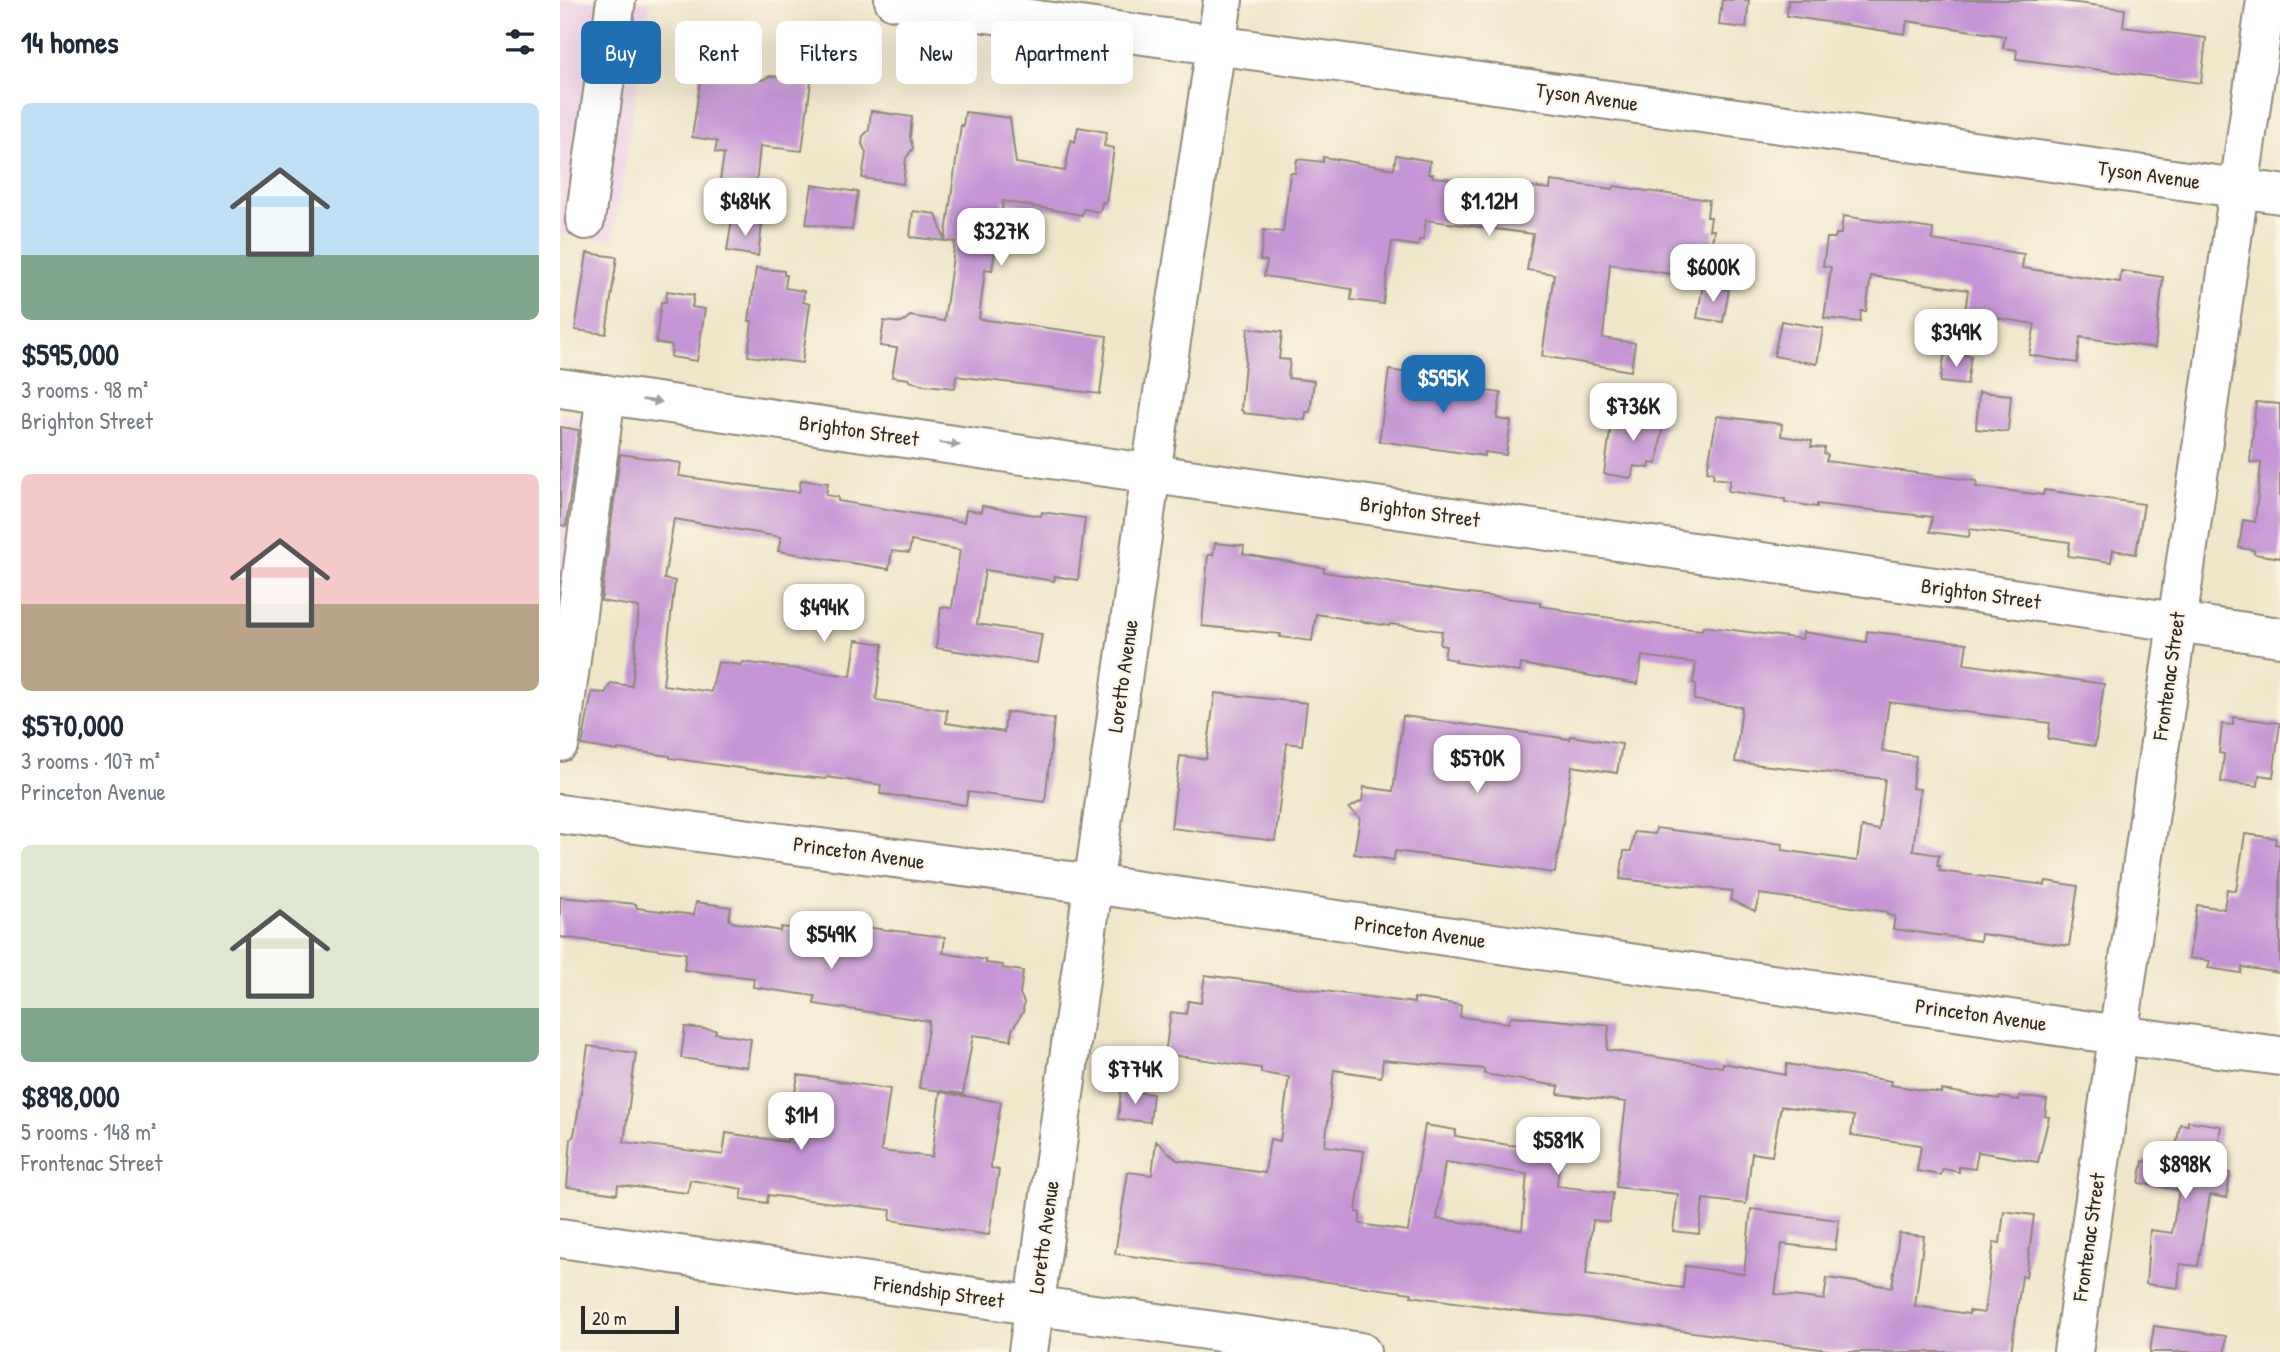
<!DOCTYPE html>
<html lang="en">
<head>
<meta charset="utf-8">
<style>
	body { margin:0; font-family:"Patrick Hand",sans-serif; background:#f2f2f3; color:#1f2937; height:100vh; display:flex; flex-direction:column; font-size:26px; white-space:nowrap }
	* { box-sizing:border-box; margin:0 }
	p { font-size:23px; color:#747a83 }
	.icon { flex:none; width:38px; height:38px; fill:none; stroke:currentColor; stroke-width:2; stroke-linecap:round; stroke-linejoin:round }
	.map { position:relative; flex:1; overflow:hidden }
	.drawer { display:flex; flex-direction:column; background:#fff; width:560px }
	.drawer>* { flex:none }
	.hud { position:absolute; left:21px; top:21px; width:665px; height:63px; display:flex; gap:14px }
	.scale { position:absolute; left:21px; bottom:18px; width:98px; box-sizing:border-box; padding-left:7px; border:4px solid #2b2b2b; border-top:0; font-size:19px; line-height:24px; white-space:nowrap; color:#2b2b2b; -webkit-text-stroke:5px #fcf5e5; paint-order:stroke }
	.price { position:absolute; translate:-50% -60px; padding:0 16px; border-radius:14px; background:#fff; color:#222; font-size:23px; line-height:46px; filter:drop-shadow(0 2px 4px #0008) }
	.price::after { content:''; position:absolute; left:50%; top:42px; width:21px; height:16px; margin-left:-10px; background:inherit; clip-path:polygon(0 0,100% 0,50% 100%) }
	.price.on { background:#1f6fb2; color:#fff }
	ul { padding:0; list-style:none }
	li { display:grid; align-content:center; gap:14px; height:371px; padding:0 21px }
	li span { display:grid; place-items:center; height:217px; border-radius:10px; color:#555 }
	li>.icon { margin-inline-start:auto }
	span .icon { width:126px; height:126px; fill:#fffc; stroke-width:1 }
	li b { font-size:30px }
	h2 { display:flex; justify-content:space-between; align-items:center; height:84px; padding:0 21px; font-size:30px }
	.tag { padding:0 24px; border-radius:10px; background:#fff; box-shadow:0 7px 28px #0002; font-size:24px; line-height:63px }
	.tag.on { background:#1f6fb2; color:#fff }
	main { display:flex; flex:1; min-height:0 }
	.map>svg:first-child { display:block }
	.built { fill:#eed0e8 }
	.building { fill:#c695d6; fill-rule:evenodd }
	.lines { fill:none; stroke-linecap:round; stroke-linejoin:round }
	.minor-casing { stroke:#8e897a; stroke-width:42 }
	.minor { stroke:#fff; stroke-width:38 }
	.oneway { fill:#a0a0a0 }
	.labels { text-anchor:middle; stroke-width:5; stroke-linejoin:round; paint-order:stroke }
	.street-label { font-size:21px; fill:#2b2b2b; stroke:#fcf5e5 }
</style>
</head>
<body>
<main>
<section class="drawer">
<h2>14 homes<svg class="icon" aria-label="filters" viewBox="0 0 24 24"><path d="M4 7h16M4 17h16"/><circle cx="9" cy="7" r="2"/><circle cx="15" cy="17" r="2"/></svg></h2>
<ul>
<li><span style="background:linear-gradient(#bfe0f5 70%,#7fa58c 0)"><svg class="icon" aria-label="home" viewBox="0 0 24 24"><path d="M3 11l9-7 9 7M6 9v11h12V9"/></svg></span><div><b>$595,000</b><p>3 rooms · 98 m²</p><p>Brighton Street</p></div></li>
<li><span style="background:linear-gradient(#f6c9c9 60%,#b9a48a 0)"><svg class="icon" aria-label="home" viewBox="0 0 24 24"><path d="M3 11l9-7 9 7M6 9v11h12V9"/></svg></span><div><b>$570,000</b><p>3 rooms · 107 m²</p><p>Princeton Avenue</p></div></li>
<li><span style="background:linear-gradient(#dfe7d0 75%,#7fa58c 0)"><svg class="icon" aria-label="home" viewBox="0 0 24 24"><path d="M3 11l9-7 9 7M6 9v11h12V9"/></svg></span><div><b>$898,000</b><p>5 rooms · 148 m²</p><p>Frontenac Street</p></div></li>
</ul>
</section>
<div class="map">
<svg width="1720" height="1352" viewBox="0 0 1720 1352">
	<rect width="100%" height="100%" fill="#fcf5e5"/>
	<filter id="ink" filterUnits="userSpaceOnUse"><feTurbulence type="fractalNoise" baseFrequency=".0143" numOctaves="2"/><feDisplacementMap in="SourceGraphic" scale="14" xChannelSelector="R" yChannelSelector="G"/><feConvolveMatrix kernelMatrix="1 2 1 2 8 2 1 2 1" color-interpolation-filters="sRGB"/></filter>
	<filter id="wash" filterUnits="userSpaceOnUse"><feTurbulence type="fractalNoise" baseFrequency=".00686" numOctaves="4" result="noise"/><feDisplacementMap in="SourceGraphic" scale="28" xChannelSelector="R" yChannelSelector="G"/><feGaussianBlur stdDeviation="1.57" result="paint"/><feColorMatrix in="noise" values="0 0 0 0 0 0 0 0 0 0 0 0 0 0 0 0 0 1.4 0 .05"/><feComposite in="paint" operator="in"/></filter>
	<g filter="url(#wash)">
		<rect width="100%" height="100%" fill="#f0e7ca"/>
		<path class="built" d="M0,0H73L90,3L53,240L0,234Z
			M0,415L38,420L0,652Z"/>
		<g id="blocks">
			<path class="building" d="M1162,0H1189L1186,28L1159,25Z
				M1228,0H1493L1565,9L1563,27L1646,38L1641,83L1456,59L1457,50L1443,48L1445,36L1347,21L1345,34L1227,16Z
				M164,75L202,80L210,76L251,81L242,151L200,146L196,185L160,181L164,154L155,152L157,141L132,137L141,76L164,79Z
				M311,111L352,117L350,137L353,148L346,158L343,184L302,178L306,153L302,144L303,136L309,130Z
				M405,112L450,118L456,163L505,171L511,140L515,142L518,127L547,132L544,146L554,148L546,203L542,202L540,212L523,209L522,215L443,201L432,270L425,269L419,319L547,336L540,394L396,376L395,388L365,385L349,381V379L332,377L337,348L320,346L324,321L342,323L350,316L384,321L395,242L350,237L353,211L376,214L385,241L401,125L403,126Z
				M836,155L870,161L868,174H873L872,177L990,189L991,181L1053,189L1054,186L1149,200L1147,217H1151L1149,230H1154L1146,280L1050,264L1043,338L1075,343L1071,371L982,356L994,274L967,270L973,234L866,220L863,240H859L858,246L832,242L823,304L791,300L792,289L704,276L707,261L700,260L704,230L723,232L730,173H735L737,159L763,162V157L834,169Z
				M252,185L298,192L292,230L246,224Z
				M1283,216L1373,229L1372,240L1464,254L1462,268L1560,282L1561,271L1603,277L1595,348L1520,337L1517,363L1469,355L1475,324L1405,313L1408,290L1311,276L1306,311H1301L1300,322L1264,318L1271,267L1263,266L1267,238H1275L1276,234H1281Z
				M172,219L202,224L198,256L167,251Z
				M27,253L57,257L46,334L15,330Z
				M196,268L224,271V275H227L225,288L244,291L243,302L250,304L242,363L188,356L192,321H189Z
				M1143,285L1169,290L1163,322L1137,318Z
				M107,291L134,295L132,307L145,309L137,361L111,357L112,345L96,343L101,302H106Z
				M1221,321L1263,328L1257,364L1214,356Z
				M688,328L722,332L719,359L730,360L728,378L754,381L750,412H746L745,420L683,413V411L681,410Z
				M1385,351L1411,356L1407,385L1380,382Z
				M829,370L920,384L918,390L941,393L937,419L951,421L946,455L925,452V456L819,441Z
				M1419,392L1451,395L1448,432L1416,429Z
				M1696,402L1720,404V558L1694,554V550L1679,548L1683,520L1695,522L1701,463L1690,462Z
				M1053,411L1104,419L1097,464L1090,463L1089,468L1074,466L1072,478L1044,474Z
				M1157,416L1222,424L1221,436L1252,441L1251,447L1265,448L1264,454L1268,455L1266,461L1417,481L1416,487L1483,495L1484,490L1584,504L1576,554L1553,550L1551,562L1508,556L1510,542L1410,529L1409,537L1370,532L1372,517L1257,504V507L1225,502V499L1168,491L1170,480L1153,478L1154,472L1147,471Z
				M0,427L19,430L6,526L0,525Z
				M60,454L121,463L119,476L227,491L239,492L241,480L268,483L266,495L278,497V501L404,522L406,510L421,512L422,506L481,516L482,512L525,518L518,580L495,576L494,581L425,570L417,624L482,634L477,663L376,648L381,607L392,608L400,550L351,541L349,553L332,551L329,569L218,551L221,537L114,519L104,579L115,581L103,685L151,692L158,662L182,665V662L291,676L296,640L323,644L316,700L387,710L386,723L444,732L446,713L454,712L494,719L485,802L408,792L406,805L368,799L320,794L321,785L267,777L266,779L227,775L110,758V756L58,749V751L22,745L32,692L45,693L51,683L72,686L79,607L41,601Z
				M655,543L684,546L683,554L764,568V572L890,592L980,602V606L1001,609V611L1122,628L1142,630L1143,626L1242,639L1243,632L1306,642L1307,631L1407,643L1404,664L1544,684L1535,746L1488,739L1490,723L1329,702L1322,751L1356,756L1352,788L1360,789L1353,851L1379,855L1377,866H1380L1379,871L1485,885L1486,881L1518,886L1509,946L1421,934L1420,941L1333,929L1335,916L1327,915L1328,912L1200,894L1195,911L1170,900L1172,891L1060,879L1064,851H1071L1074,832L1095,834L1096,828L1223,844L1222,850L1297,861L1302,827L1319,830L1325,779L1175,762L1182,707L1134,700L1136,684L1133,683L1136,663L1082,656L1078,684L961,664L960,672L895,662L896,660L884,658L886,646L880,645L882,631L830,624L829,626L756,614L752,641L720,637L721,634L642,626L648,555H653Z
				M655,693L747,703L742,745L727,743L715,841L611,828L620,756L646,759Z
				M843,716L1010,739V736L1062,744L1057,773L1012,766L995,873L835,851L834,860L794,854L800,818L789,808L802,801L804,787L833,791Z
				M1673,717L1720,723L1713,777L1699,775L1698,786L1661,782L1664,754L1659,753L1662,724L1673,725Z
				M1685,834L1716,838L1715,844L1720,845V973L1682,967L1681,973L1648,968L1650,961L1629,958L1637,905L1664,909L1667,889L1676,891Z
				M0,897L76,904L77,908L134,915L136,902L171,907L169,919L172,922L220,931L221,927L264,933L265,925L271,926L272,923L385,937L383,953L426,960V963L443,965L442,968L463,971L460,994L464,1002L463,1012L452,1030L451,1040L413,1035L403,1094L359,1088L369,1021L254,1004L255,996L193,987L194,978L124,970L126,953L0,937Z
				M645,975L854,1003V998L901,1005L900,1017L948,1023L952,1016L1049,1025L1047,1050L1162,1067L1163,1063L1225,1075L1227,1064L1331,1081L1330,1085L1381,1093V1090L1439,1099L1440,1097L1459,1100V1096L1487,1100L1485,1116L1489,1117L1478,1162L1418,1152L1415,1169L1399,1167V1172L1383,1169L1381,1175L1357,1171L1361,1145L1291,1135L1294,1116L1221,1106L1212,1156L1192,1153L1186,1204L1143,1199L1139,1234L1113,1231L1118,1194L1056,1187L1066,1102L998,1094L999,1086L924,1074V1069L823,1060L821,1077L774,1070L765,1146L804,1151L796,1212L800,1213V1224L848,1231L865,1125L896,1130L895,1136L949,1145L973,1147L974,1142L1001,1146L997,1186L1053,1193L1049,1222L1033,1220L1026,1274L1123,1288L1125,1266L1184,1274L1191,1209L1279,1220L1275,1250L1222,1244L1215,1294L1264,1300L1267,1278L1332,1287L1339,1233L1364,1236L1355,1306L1409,1314V1311L1424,1313L1434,1242L1440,1243L1444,1211L1474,1215L1466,1277L1462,1276L1451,1352H1283L1021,1317L973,1313L851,1296L852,1293L555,1254L568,1172L592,1175L596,1141L617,1160L705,1173L710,1139L720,1141L729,1077L701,1073V1068L605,1054L611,1012L626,1014L628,1001L641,1003ZM885,1162L967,1174L962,1230L877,1219Z
				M125,1027L156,1030L155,1033L191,1039L187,1067L121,1058Z
				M28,1046L76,1053L64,1142L163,1155L166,1133L227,1142L238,1075L330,1089L321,1151L372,1157L380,1092L441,1102L431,1162V1168L439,1170L429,1235L330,1220L331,1210L208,1195L207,1203L181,1199L183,1189L130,1180L128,1193L58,1185L57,1194L7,1187L11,1139L14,1135L18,1112Z
				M561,1090L593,1094L590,1122L558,1119Z
				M1628,1121L1661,1126L1655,1171L1670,1173L1667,1198L1650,1195L1638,1266L1620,1264L1618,1288L1586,1284L1590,1230L1612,1233L1619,1190L1579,1183L1583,1161L1622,1166L1624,1155L1615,1153L1620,1124L1628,1125Z
				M1594,1326L1666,1336L1665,1352H1590Z"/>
		</g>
	</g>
	<g filter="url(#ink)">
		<use href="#blocks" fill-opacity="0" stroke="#8e897a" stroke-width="2"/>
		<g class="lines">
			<defs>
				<path id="minor" d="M334,0L1720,194
					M25,220L56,0
					M0,388L1720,637
					M0,742L46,394
					M0,814L533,884L1558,1035L1720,1056
					M0,1238L801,1352
					M468,1352L591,472L663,0
					M1513,1352L1706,0"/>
			</defs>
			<use href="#minor" class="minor-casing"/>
			<use href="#minor" class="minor"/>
		</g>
		<defs><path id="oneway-solid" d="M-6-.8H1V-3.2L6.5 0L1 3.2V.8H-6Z" transform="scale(1.75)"/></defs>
		<g class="oneway">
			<use href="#oneway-solid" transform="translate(92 401) rotate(8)"/>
			<use href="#oneway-solid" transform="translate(390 444) rotate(8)"/>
		</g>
	</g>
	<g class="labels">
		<g class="street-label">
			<text transform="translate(1027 97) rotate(8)" y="7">Tyson Avenue</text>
			<text transform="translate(1589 175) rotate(8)" y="7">Tyson Avenue</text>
			<text transform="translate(299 431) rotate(8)" y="7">Brighton Street</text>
			<text transform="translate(860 512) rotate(8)" y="7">Brighton Street</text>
			<text transform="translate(1421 594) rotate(8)" y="7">Brighton Street</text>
			<text transform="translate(563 676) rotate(-82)" y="7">Loretto Avenue</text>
			<text transform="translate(1609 676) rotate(-82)" y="7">Frontenac Street</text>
			<text transform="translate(299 853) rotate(8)" y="7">Princeton Avenue</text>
			<text transform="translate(860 932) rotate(8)" y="7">Princeton Avenue</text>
			<text transform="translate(1421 1015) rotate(8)" y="7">Princeton Avenue</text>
			<text transform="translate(484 1237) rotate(-82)" y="7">Loretto Avenue</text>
			<text transform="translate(1529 1237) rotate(-82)" y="7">Frontenac Street</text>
			<text transform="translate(379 1292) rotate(8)" y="7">Friendship Street</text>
		</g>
	</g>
</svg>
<div class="scale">20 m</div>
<b class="price" style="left:185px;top:238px">$484K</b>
<b class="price" style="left:929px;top:238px">$1.12M</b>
<b class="price" style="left:441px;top:268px">$327K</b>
<b class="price" style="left:1153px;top:304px">$600K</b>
<b class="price" style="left:1396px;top:369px">$349K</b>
<b class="price on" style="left:883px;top:415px">$595K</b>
<b class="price" style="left:1073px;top:443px">$736K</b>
<b class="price" style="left:264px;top:644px">$494K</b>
<b class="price" style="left:917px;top:795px">$570K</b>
<b class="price" style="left:271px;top:971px">$549K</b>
<b class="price" style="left:575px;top:1106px">$774K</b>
<b class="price" style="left:241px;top:1152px">$1M</b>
<b class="price" style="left:998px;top:1177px">$581K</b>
<b class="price" style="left:1625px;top:1201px">$898K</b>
<div class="hud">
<a class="tag on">Buy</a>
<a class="tag">Rent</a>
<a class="tag">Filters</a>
<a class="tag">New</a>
<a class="tag">Apartment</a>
</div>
</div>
</main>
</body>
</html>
